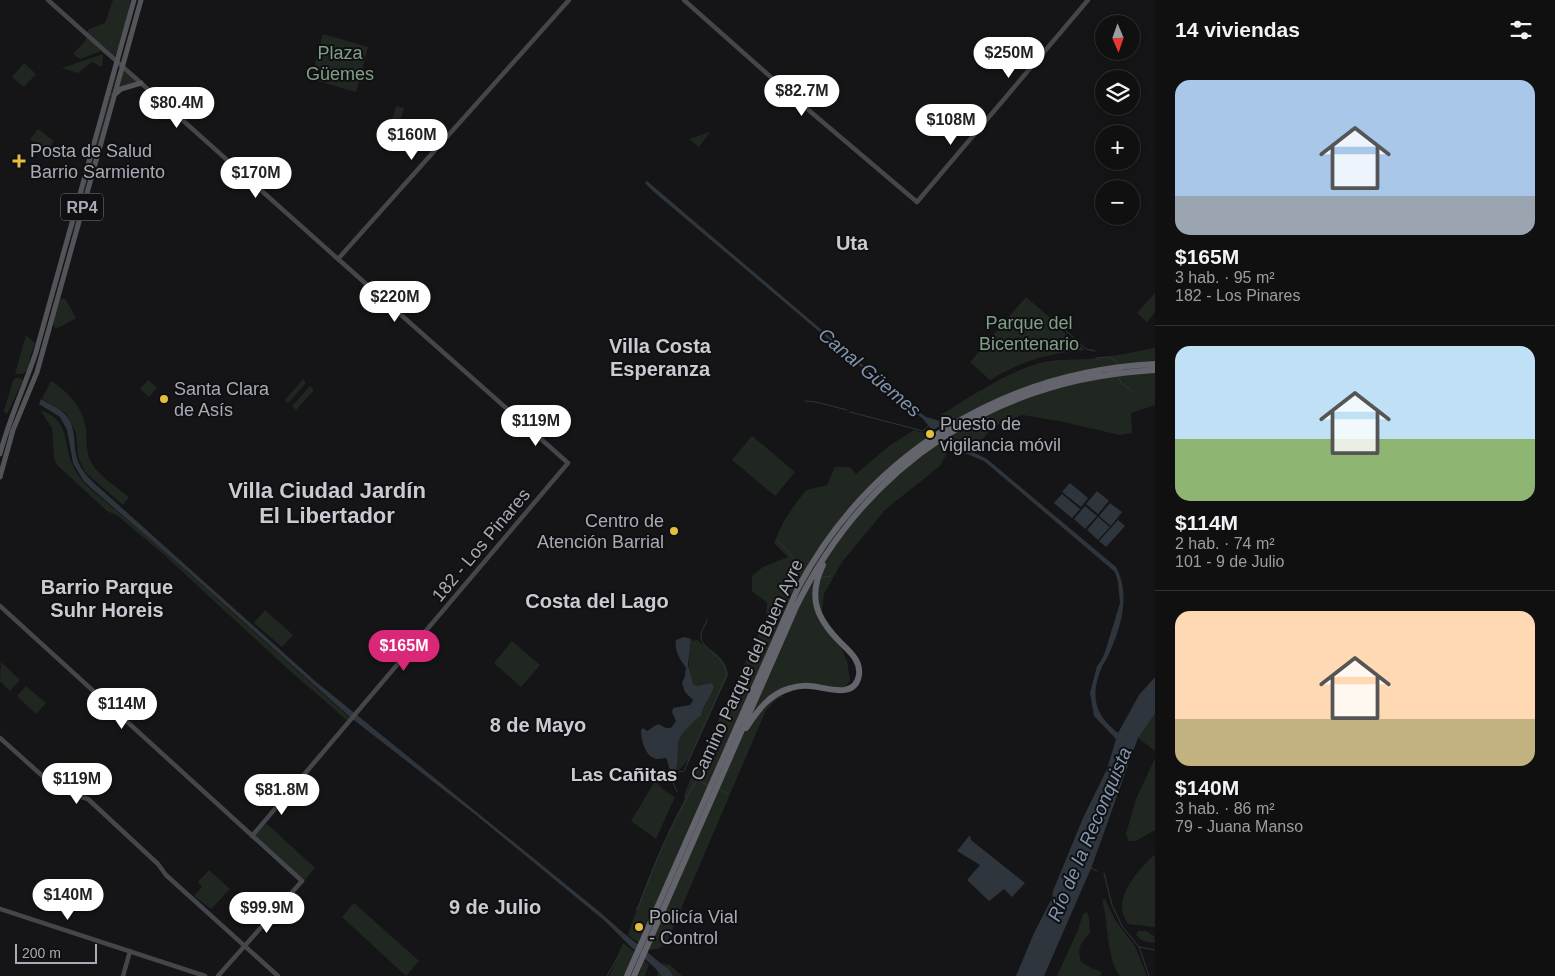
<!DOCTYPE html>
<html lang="es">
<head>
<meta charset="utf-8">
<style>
	body { margin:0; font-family:Helvetica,sans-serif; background:#1e1e1f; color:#f1f3f6; height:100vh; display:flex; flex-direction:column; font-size:19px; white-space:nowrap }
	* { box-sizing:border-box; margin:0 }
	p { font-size:16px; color:#9c9d9f }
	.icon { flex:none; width:28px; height:28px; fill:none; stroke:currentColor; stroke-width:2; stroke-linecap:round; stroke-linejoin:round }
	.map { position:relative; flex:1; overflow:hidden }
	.panel { display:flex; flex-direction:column; background:#101011; width:400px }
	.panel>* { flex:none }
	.needle { width:32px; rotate:178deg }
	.buttons { position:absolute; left:1095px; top:15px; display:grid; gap:10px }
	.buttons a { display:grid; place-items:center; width:45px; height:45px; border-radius:50%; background:#101011; box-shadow:0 2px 8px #0003,0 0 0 1px #303031; font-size:25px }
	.scale { position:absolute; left:15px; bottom:12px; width:82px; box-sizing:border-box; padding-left:5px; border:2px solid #a8abb6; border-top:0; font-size:14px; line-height:18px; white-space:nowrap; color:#a8abb6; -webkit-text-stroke:4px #101012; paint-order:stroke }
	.price { position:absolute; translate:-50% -42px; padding:0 11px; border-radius:18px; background:#fff; color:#222; font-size:16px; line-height:32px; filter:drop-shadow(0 1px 2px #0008) }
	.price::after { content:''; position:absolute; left:50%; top:30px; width:15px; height:11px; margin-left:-8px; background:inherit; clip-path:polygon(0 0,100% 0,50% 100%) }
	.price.on { background:#db2777; color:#fff }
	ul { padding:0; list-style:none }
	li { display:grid; align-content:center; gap:10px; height:265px; padding:0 20px }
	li+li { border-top:1px solid #303031 }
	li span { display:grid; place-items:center; height:155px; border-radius:15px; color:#555 }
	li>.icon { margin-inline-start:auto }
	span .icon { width:90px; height:90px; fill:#fffc; stroke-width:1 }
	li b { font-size:21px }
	h2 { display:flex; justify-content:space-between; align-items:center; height:60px; padding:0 20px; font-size:21px }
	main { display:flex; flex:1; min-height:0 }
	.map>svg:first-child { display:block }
	.green { fill:#202721 }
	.water { fill:#2e353c }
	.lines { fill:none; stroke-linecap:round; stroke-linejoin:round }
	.stream { stroke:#2e353c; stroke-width:1 }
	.secondary { stroke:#45464c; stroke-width:4.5 }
	.primary { stroke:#53545a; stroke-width:5 }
	.highway { stroke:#63646c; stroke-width:6 }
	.poi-dot { fill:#e6be3e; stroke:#101012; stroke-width:2 }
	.labels { text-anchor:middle; stroke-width:4; stroke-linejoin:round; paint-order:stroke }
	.shield { fill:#101012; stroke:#7a7c85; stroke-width:1 }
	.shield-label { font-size:16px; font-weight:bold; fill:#a8abb6 }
	.park-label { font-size:18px; fill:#80a085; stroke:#101012 }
	.poi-label { font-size:18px; fill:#a8abb6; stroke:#101012; text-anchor:start }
	.street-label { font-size:18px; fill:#a8abb6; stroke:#101012 }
	.water-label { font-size:19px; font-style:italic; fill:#8195af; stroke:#101012 }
	.neighbourhood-label { font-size:19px; font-weight:bold; fill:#c9cad2; stroke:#101012 }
	.quarter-label { font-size:20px; font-weight:bold; fill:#c9cad2; stroke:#101012 }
	.district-label { font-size:22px; font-weight:bold; fill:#c9cad2; stroke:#101012 }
</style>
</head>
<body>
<main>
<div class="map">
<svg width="1155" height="976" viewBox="0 0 1155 976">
	<rect width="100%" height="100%" fill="#151517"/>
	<path class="green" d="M113,0H130L129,13L116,55L113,56L87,32L89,29L105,23Z
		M323,34L368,47L356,92L311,79Z
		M87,37L101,51L80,59L73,54L85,41Z
		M103,54L102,67L92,62L78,73L62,68Z
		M24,63L36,74L24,87L12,77Z
		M123,72H125L137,82L119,88Z
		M117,74L75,227L70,238L116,75Z
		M396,106L404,108L399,126L391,124Z
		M38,129L54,141L47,151L30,139Z
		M710,132L699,147L689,139Z
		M1155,293V312L1147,322L1137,313Z
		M1026,297L1061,327L1060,329L1085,350C1046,354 1024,360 990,380L970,362Z
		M63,298L66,300L76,318L58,328H55L53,322L60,300Z
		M26,335L35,343L30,357L29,368L23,374H15Z
		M1155,348V405L1131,413L1132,433L1120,435L1059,421L1022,415L992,427L974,451C962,444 947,436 945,421L938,417C967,398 1007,372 1040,363C1059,358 1079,361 1098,358C1117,356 1136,351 1155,348Z
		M16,378H20L23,380L7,414L4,411L13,380Z
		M303,379L306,383L288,403L285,400Z
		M148,380L157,388L149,397L140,389Z
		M51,381C68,391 84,409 86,430C87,439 86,451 90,460C97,475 117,487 129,497L123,505L85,472L78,457L76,433L66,413L42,399Z
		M310,386L314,390L296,410L292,406Z
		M40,410C69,420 63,438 71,461C74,470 80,478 86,485L164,551L350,718L348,721L290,671L162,553L118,516L107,511L57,465L54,458L52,428Z
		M914,430L935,436L947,453L940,466L886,509L842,562L824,594L822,611L818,612L837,639L847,661L850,680L843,691L806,685L775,696H785L777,699L766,710L666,944L657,949L647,950L628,935C643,888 663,844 685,800L684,795L692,776L766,618L767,603L752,591V576L763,567L788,557L774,543C781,523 793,507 806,490L827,485L835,467H850L856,474L889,446Z
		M752,436L795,472L775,496L732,460Z
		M265,610L293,635L282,647L254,623Z
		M697,640C710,650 727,657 728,675L689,759L679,770L676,769C676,762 677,744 680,738C690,720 709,708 714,686L711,683C707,684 702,686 698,686C684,685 690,651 691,641Z
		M512,641L540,665L521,687L494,663Z
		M1,662L20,680L10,691L0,681Z
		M26,686L46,703L36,714L17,696Z
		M1155,714V751L1138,738Z
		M1155,758V830L1136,841H1129L1126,834L1136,799Z
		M655,781L665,791L675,797L656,839L631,821Z
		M266,823L315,868L304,881L255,836Z
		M1155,855V927L1128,924C1126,921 1124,917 1123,913C1117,895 1141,865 1155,855Z
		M209,870L230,889L211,909L194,896L202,887L198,882Z
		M1105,899L1115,920L1135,946L1147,976H1120C1106,959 1109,922 1102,900Z
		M354,903L419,961L406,976L342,917Z
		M1087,912L1089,919L1090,933C1080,943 1077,948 1081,962L1091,968L1102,972L1100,976H1057L1078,930L1083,914Z
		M1138,931H1146L1154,936L1155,942C1147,943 1141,941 1136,935Z
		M623,943L635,952L624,976H609L619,956L618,954Z
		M644,960L649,965L645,976H638Z
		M660,963L670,965L682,976H657Z"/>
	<path class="water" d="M647,181L899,396L926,417L944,422L945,423L933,430H932L923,419L654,192L645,183Z
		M41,399C48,404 58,407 64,413C78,427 72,445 78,461C81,470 87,476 94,483L315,681L601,913L620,930L669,970L673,976H662L654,967L629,945L606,922L526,856L476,815L350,717L187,571L90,487L83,480L73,463L67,430L60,417L39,404Z
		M953,437L960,446L987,459L1116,567C1131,595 1121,628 1108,656C1106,660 1103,664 1101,669C1090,697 1095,715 1118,733L1139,695L1155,677V714L1138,738L1132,754L1092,866L1044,976H1016L1034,933L1052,898L1053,891L1083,818L1107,769L1116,739L1094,716L1090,693L1097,666L1101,661L1105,652L1120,603L1118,582L1115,572L984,461L967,454L948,440Z
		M1070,483L1088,498L1081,507L1062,492Z
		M1097,491L1109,501L1098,514L1086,504Z
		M1062,494L1080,509L1072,518L1054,503Z
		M1110,503L1122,512L1111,526L1099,516Z
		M1085,506L1097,516L1085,529L1074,519Z
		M1098,517L1110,527L1098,540L1087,530Z
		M1118,520L1125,526L1106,547L1099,541Z
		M684,637L691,639L688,665L693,684L698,686L711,683L714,686C712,697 701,708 701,716L697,718C692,724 682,732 679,740C676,750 680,768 673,775C668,769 669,763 666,758C663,758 660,759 657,759C645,757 641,740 641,730L643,728L647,731L658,724L666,728H671L676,721L672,712L673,708L690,705L693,700L685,692L682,683L685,676L686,668C680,659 674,651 676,640Z
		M970,835L971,840L1025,883L1012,897L1004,889L989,901L967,880L980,865L957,851Z"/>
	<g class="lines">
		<path class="stream" d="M1063,328L1086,349L1095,351
			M1096,358L1110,357L1117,362
			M1119,378L1121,383L1130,389L1131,391
			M805,401L816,402L847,410
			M850,412L923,431L929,425
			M778,541L803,568
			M820,578L831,576
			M720,790L728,794
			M677,792L672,780V776L678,772L684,771L727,675C725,654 700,650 701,635C701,630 706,625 707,620
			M1091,868L1097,871
			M1104,873L1112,905L1122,926L1139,947L1149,976
			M636,909L638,908C654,864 672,821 697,780L707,785
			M1139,947L1155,950
			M607,976L619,955"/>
		<path class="secondary" d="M48,0L338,259L568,463L252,836
			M684,0L792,96L917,202L1088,0
			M338,259L569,0
			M0,606L302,881L218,976
			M0,738L57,789L88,799L158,864L166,875L278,976
			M0,909L205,976
			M123,976L130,951"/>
		<path class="primary" d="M114,95L121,89L141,83
			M0,454C9,419 25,386 36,352L134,0
			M0,477L13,430L37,372L141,0"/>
		<path class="highway" d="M746,728C758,710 769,694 791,688C797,686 803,685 810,686C826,687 855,700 859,675C861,661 850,652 841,643C817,619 807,598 823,565
			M627,976L798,588C870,453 1003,372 1155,364
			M634,976L796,607C867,463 995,379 1155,370"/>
	</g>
	<g class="poi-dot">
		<path d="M16.5 153.5h5v5h5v5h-5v5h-5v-5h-5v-5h5z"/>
		<circle cx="164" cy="399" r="5"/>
		<circle cx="930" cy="434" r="5"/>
		<circle cx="674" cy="531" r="5"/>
		<circle cx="639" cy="927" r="5"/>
	</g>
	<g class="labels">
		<rect class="shield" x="61" y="193.5" width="42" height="27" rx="4"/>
		<g class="shield-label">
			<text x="82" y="213">RP4</text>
		</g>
		<g class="park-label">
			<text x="340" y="59">Plaza<tspan x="340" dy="21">Güemes</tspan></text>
			<text x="1029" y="329">Parque del<tspan x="1029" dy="21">Bicentenario</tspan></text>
		</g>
		<g class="poi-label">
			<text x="30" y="157">Posta de Salud<tspan x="30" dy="21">Barrio Sarmiento</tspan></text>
			<text x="174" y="395">Santa Clara<tspan x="174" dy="21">de Asís</tspan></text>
			<text x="940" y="430">Puesto de<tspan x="940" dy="21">vigilancia móvil</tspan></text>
			<text x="664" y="527" text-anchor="end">Centro de<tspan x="664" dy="21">Atención Barrial</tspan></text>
			<text x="649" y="923">Policía Vial<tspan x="649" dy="21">- Control</tspan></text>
		</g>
		<g class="street-label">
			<text transform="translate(481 545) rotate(-50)" y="6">182 - Los Pinares</text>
			<text transform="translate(747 670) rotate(-65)" y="6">Camino Parque del Buen Ayre</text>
		</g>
		<g class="water-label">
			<text transform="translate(870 372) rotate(40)" y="7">Canal Güemes</text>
			<text transform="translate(1089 834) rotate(-67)" y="7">Río de la Reconquista</text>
		</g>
		<g class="neighbourhood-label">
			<text x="624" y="781">Las Cañitas</text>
		</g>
		<g class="quarter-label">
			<text x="852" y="250">Uta</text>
			<text x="660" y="353">Villa Costa<tspan x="660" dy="23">Esperanza</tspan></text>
			<text x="107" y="594">Barrio Parque<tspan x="107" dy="23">Suhr Horeis</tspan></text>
			<text x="597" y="608">Costa del Lago</text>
			<text x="538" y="732">8 de Mayo</text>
			<text x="495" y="914">9 de Julio</text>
		</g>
		<g class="district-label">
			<text x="327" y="498">Villa Ciudad Jardín<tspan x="327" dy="25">El Libertador</tspan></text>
		</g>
	</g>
</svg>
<div class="buttons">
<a><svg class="needle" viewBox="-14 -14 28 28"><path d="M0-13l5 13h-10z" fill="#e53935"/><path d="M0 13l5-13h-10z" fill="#9c9d9f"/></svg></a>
<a><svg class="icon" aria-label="layers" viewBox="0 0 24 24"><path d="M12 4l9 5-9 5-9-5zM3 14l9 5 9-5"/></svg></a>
<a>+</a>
<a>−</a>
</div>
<div class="scale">200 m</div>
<b class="price" style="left:1009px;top:79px">$250M</b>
<b class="price" style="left:802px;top:117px">$82.7M</b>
<b class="price" style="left:177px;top:129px">$80.4M</b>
<b class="price" style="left:951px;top:146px">$108M</b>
<b class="price" style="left:412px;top:161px">$160M</b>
<b class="price" style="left:256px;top:199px">$170M</b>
<b class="price" style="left:395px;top:323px">$220M</b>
<b class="price" style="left:536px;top:447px">$119M</b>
<b class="price on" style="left:404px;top:672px">$165M</b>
<b class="price" style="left:122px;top:730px">$114M</b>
<b class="price" style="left:77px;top:805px">$119M</b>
<b class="price" style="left:282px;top:816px">$81.8M</b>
<b class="price" style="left:68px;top:921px">$140M</b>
<b class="price" style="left:267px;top:934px">$99.9M</b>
</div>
<section class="panel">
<h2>14 viviendas<svg class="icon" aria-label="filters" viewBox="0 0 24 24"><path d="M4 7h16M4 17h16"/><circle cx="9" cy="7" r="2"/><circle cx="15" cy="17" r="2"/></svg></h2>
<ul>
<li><span style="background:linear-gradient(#a9c7e8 75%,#9aa5b1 0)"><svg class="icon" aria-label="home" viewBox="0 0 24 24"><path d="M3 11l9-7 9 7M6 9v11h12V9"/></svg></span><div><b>$165M</b><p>3 hab. · 95 m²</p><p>182 - Los Pinares</p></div></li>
<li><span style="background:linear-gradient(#bfe0f5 60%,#8fb573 0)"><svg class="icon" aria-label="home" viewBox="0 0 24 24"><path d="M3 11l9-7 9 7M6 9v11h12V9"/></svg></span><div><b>$114M</b><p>2 hab. · 74 m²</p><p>101 - 9 de Julio</p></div></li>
<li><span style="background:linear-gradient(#ffd9b3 70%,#c2b280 0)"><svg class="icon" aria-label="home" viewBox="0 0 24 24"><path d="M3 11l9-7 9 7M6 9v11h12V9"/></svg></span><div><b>$140M</b><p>3 hab. · 86 m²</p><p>79 - Juana Manso</p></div></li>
</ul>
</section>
</main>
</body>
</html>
